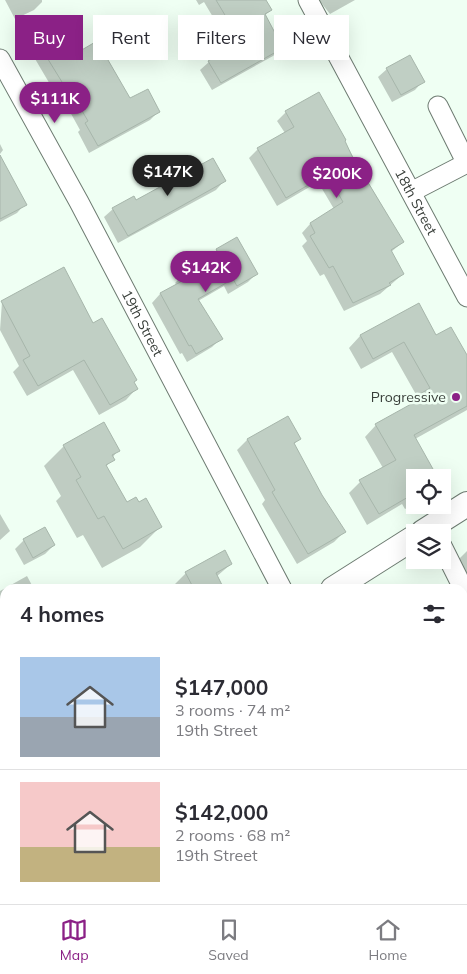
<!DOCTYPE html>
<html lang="en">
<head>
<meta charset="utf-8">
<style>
	body { margin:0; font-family:Mulish,sans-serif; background:#f2f2f3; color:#2b2b33; height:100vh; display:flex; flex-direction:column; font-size:19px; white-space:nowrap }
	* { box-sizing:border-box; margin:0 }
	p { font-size:16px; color:#7c7c81 }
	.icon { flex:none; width:28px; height:28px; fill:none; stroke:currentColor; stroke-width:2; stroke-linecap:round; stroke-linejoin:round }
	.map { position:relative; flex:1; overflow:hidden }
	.side { position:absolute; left:0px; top:584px; width:468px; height:321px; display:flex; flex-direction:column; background:#fff; border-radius:15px 15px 0 0; box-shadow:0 5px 20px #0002 }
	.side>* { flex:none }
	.banner { position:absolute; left:15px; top:15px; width:438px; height:45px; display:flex; gap:10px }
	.buttons { position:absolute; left:406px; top:469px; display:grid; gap:10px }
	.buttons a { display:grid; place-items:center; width:45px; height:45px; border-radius:0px; background:#fff; box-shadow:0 5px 20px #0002; font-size:25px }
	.price { position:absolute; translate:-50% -42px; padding:0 11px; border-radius:18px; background:#8b2186; color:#fff; font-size:16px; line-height:32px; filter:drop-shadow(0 1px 2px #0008) }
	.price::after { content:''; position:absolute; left:50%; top:30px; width:15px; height:11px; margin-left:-8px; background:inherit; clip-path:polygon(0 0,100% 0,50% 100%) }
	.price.selected { background:#222; color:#fff }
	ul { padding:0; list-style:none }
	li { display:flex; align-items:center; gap:15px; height:125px; padding:0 20px }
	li+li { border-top:1px solid #e1e1e2 }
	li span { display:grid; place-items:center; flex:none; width:140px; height:100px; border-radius:0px; color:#555 }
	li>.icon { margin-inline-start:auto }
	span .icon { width:60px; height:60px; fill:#fffc; stroke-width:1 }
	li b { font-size:21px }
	h2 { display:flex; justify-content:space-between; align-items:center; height:60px; padding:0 20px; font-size:21px }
	.chip { padding:0 18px; border-radius:0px; background:#fff; box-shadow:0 5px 20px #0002; font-size:18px; line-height:45px }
	.chip.selected { background:#8b2186; color:#fff }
	.menu { display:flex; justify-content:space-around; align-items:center; height:70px; border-top:1px solid #e1e1e2; background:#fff; font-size:14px; color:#7c7c81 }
	.menu a { display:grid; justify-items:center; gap:2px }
	.menu .selected { color:#8b2186 }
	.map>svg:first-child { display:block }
	.shadow { fill:#0003 }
	.building { fill:#c0cfc4; stroke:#a7b6ab }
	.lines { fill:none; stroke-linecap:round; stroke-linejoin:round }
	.minor-casing { stroke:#6d7b71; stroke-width:21 }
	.major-casing { stroke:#6d7b71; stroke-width:26 }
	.minor { stroke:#fff; stroke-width:19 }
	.major { stroke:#fff; stroke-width:24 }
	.poi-dot { fill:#8b2186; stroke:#effff3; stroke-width:2 }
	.labels { text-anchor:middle; stroke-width:5; stroke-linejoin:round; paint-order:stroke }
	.street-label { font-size:14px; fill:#383e39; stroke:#effff3 }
	.poi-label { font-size:14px; fill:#383e39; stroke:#effff3; text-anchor:end }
</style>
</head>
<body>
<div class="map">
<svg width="467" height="904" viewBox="0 0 467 904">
	<rect width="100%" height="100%" fill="#effff3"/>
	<path class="shadow" d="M5,0H42V2L34,10L15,19Z
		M196,0H265L271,10L264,16L282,48L273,56L212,90L200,70L209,62L232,49L204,2L199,5Z
		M319,0H355L330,14Z
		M39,44L80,52L130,100L159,111L150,120L89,153L78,132L80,130L64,101L61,103L31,52Z
		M387,69L423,81L415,90L392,102L378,77Z
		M286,112L344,141L403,242L391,252L403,274L380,294L344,311L324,274L320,276L302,246L307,241L302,233L310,224L334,209L318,182L277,206L249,158L258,149L285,133L277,121Z
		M0,144L3,150L0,154Z
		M0,157L25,204L17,213L0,222Z
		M224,181L216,190L118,243L104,217L113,209Z
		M217,250L256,274L248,282L228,294L224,286L198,301L221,338L212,347L187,362L182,353L180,354L152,303L160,294L177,285L175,283L184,274L208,259Z
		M2,302L93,325L136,389L126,400L99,415L73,370L27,396L13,372L19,366L0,330Z
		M419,305L436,337L467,357V410L415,439V504L405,509L402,504L367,525L349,493L360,482L383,468L365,437L376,425L409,406L418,398L392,352L361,369L349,348L360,336Z
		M287,418L299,439L294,444L321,495L344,532L334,542L297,564L262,504L265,500L237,450L247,440Z
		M64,446L118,450L106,467L126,504L160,527L140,547L102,568L83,535L77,538L56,501L61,496L44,466Z
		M0,514L10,531L0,540Z
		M24,540L54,545L45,554L24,565L15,549Z
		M467,551V574L459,559Z
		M231,564L216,577L223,589H177L175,584L186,573Z
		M27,576L34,589H5V625L0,616V591Z
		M462,696L467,703V731L462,734Z
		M467,794V819L462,822V797Z
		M5,892V900H34L36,904H0V894Z
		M463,892L467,898V904H444L450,900H462Z
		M164,900H202L203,904H161Z"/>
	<path class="building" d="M216,0H266L272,10L265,14L283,48L221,83L208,61L241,42Z
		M66,27L80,51L97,41L130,98L148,89L160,112L98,146L85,123L88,121L72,94L70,95L38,43Z
		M410,55L425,82L401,95L386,68Z
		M319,92L346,140L345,141L352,156L404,242L391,250L404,274L389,283L391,285L353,303L333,266L329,268L310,236L315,233L310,223L343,202L327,174L286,198L257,148L294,127L285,111Z
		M0,155L27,205L0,219Z
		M213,158L226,181L128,236L112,208L134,196L136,200Z
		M237,237L258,274L237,286L233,279L198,299L223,339L196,354L191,345L189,346L160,293L186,279L183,273L218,253L216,249Z
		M64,267L93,323L102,318L137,380L134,382L138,389L110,405L84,360L38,386L23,360L30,356L1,301Z
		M419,303L436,335L451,327L467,355V406L414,435L438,478H415V493L379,514L359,480L396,460L375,424L422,398L420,394L430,388L404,342L373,359L360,335Z
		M288,416L301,439L294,443L322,495L346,532L308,554L272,492L275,490L247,439Z
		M104,422L120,451L112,455L115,460L106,465L127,502L136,497L139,502L146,498L162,527L123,549L104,516L98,519L76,480L81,477L63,445Z
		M45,527L55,545L33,558L23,539Z
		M225,550L232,564L216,573L224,589H194L185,572Z"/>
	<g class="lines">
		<defs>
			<g id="minor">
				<path id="s1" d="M308,0L467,297"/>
				<path id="s2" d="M0,59L79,202L282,589"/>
				<path d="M438,106L466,162"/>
				<path d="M411,192L467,163"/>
				<path d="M442,546L467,596"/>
				<path d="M462,644L467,641"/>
				<path d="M0,691L5,700"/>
				<path d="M269,900L270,904"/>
			</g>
			<path id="major" d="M423,532L467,504
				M333,589L415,537
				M0,806L5,802"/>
		</defs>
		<use href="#minor" class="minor-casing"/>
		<use href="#major" class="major-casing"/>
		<use href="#minor" class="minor"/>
		<use href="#major" class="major"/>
	</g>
	<circle class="poi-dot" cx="456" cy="397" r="5"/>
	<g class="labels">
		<g class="street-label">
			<text dy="5" stroke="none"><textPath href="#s1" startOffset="229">18th Street</textPath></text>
			<text dy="5" stroke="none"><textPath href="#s2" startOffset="300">19th Street</textPath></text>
		</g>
		<g class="poi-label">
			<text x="446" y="402">Progressive</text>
		</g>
	</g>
</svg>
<div class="buttons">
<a><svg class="icon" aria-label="locate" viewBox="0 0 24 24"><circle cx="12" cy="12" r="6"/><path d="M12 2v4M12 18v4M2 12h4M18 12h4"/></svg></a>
<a><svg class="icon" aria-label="layers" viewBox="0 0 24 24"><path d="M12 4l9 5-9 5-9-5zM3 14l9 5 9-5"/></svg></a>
</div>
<b class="price" style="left:55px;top:124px">$111K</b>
<b class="price selected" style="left:168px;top:197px">$147K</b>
<b class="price" style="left:337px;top:199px">$200K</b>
<b class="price" style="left:206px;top:293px">$142K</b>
<div class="banner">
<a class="chip selected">Buy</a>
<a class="chip">Rent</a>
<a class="chip">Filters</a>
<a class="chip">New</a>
</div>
<section class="side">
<h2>4 homes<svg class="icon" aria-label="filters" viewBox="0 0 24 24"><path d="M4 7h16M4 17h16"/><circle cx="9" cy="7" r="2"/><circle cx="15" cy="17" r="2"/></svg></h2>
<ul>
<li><span style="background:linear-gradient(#a9c7e8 60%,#9aa5b1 0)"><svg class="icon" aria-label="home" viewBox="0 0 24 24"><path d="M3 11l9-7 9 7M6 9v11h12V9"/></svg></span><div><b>$147,000</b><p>3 rooms · 74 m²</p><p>19th Street</p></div></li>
<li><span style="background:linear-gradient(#f6c9c9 65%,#c2b280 0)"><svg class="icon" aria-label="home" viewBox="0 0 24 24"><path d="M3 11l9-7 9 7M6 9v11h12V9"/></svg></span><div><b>$142,000</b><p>2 rooms · 68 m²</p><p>19th Street</p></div></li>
</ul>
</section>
</div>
<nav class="menu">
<a class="selected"><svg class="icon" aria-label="map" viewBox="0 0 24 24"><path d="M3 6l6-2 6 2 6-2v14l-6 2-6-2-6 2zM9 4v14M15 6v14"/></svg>Map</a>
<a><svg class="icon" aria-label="saved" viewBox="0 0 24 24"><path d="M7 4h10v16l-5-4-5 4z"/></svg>Saved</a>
<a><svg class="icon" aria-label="home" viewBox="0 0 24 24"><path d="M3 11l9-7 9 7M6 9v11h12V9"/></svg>Home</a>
</nav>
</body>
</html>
